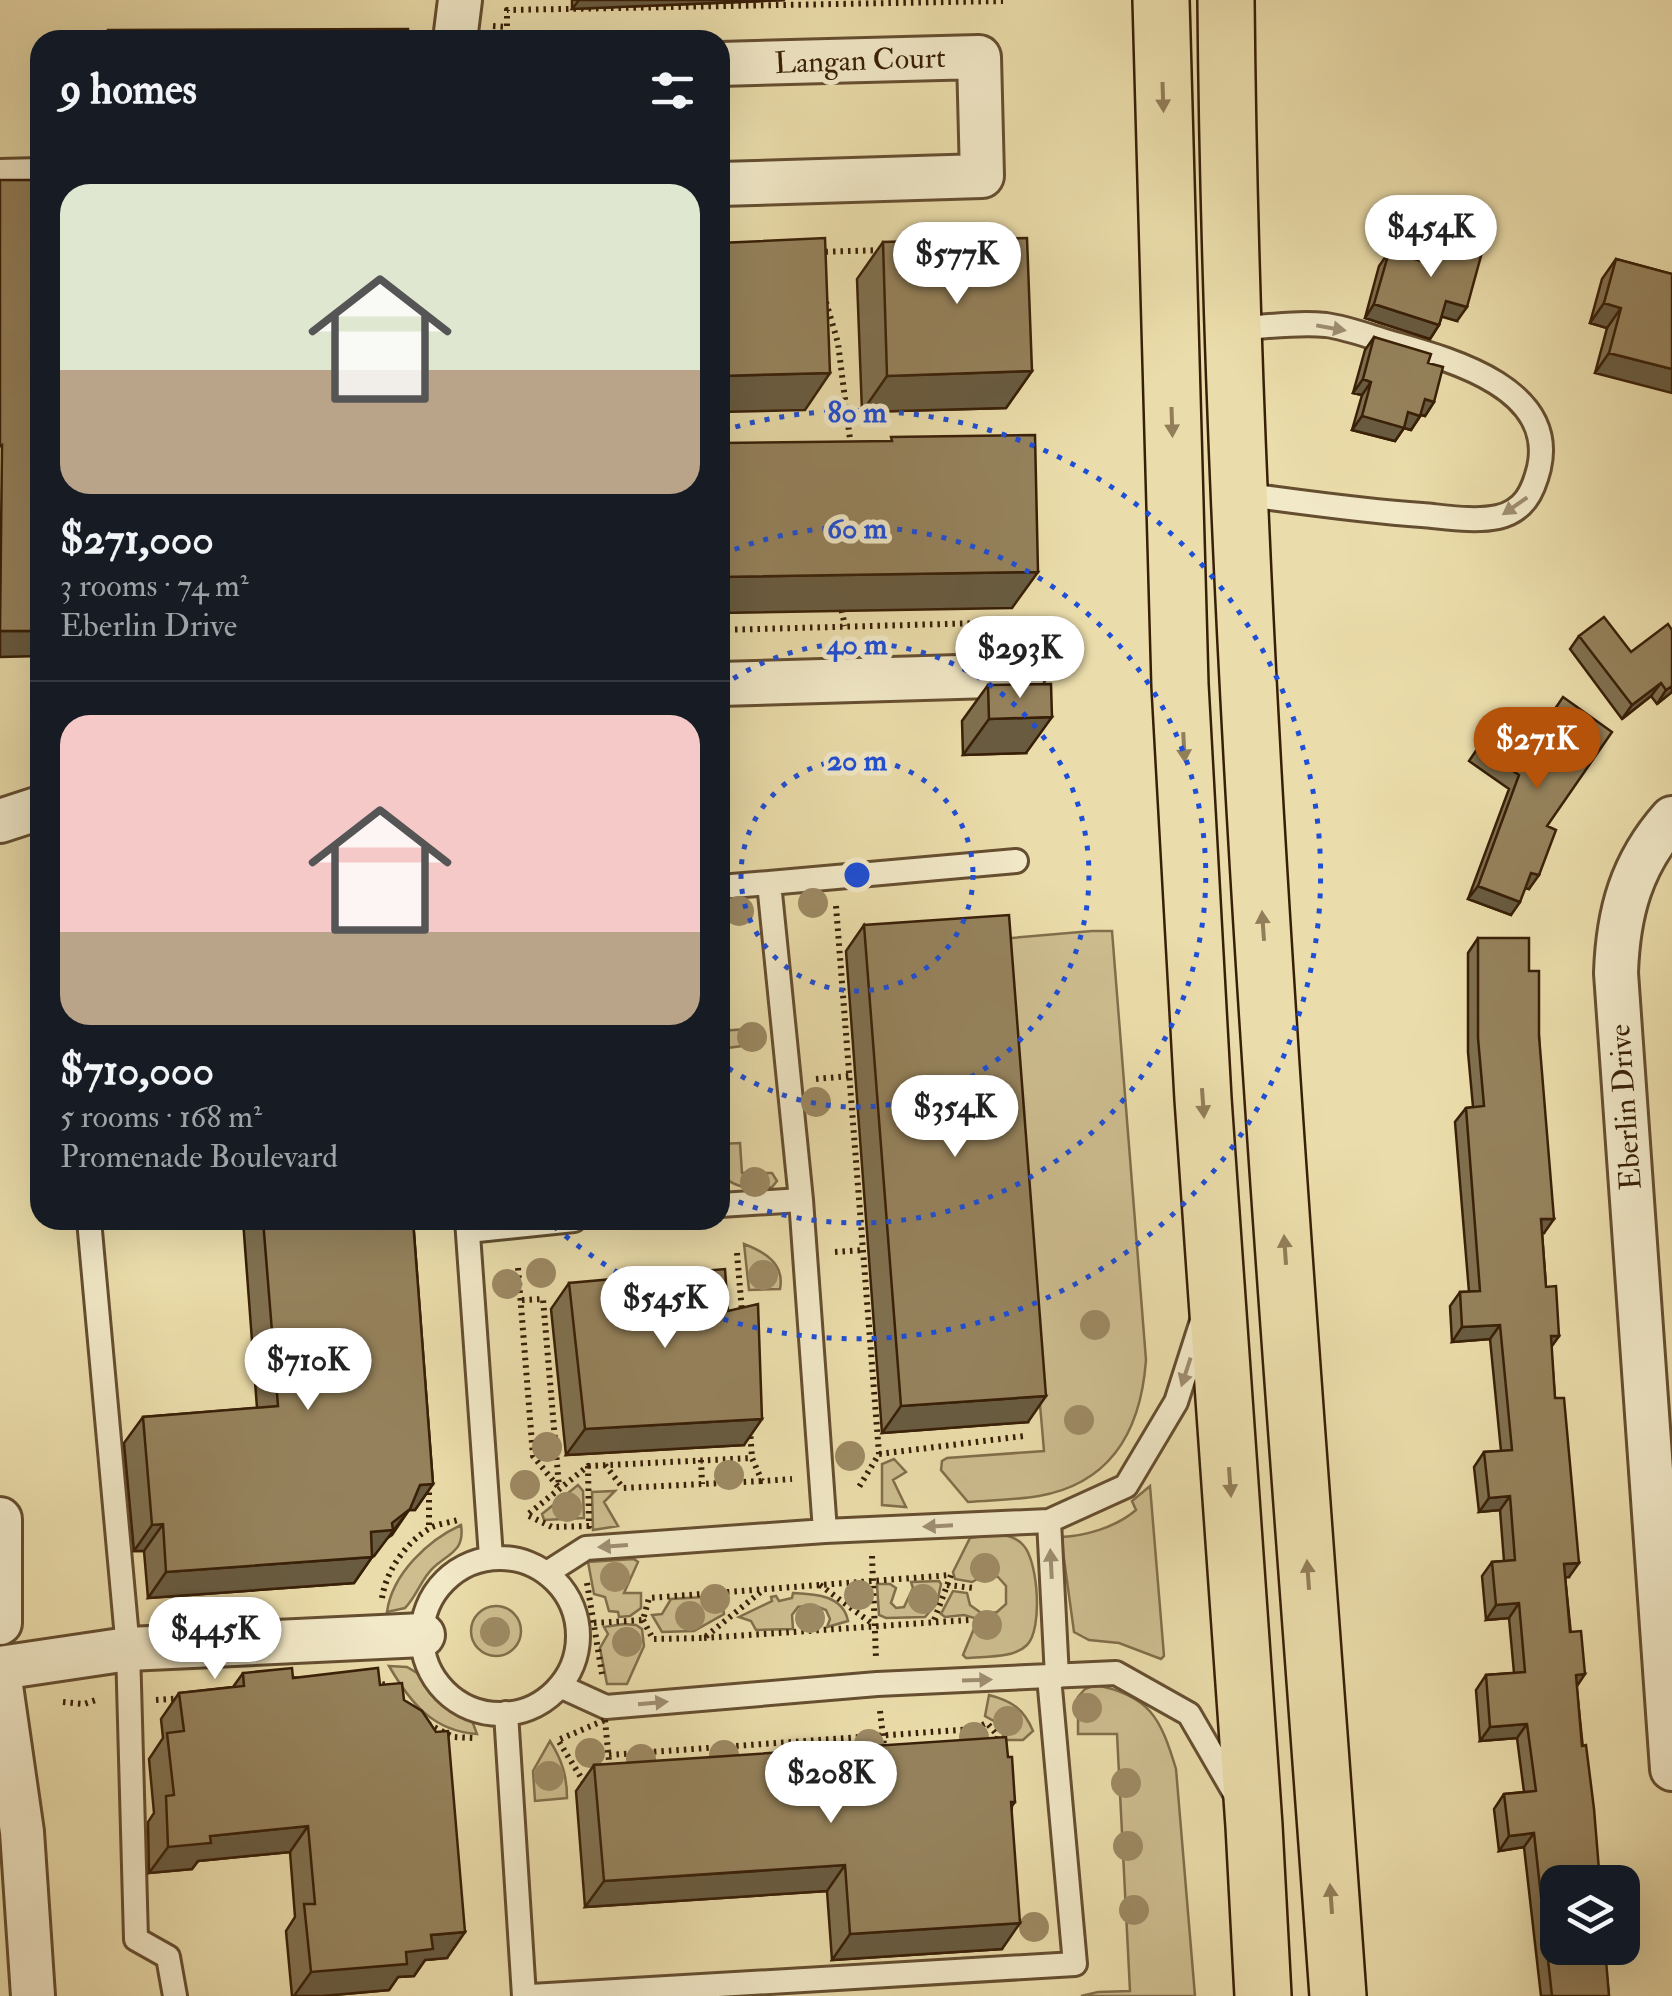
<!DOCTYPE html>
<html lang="en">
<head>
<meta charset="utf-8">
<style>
	body { margin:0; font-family:"IM FELL Double Pica",serif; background:#242831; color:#f1f3f6; height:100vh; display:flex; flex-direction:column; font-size:38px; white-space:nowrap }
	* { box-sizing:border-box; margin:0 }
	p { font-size:32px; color:#9ea1a6 }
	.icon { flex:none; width:55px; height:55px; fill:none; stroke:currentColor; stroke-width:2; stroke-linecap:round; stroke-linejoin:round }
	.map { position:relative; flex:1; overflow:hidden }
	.details { position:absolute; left:30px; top:30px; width:700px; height:1200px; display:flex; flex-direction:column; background:#171b24; border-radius:30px; box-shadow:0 10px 40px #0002 }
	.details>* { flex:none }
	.fabs { position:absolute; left:1540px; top:1865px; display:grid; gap:20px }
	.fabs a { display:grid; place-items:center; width:100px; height:100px; border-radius:20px; background:#171b24; box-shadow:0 10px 40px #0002; font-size:50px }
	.price { position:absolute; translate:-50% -85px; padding:0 22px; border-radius:35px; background:#fff; color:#222; font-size:32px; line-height:65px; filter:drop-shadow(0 2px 5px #0008) }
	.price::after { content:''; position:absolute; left:50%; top:60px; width:30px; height:22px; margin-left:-15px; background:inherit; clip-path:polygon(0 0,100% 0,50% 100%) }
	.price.active { background:#b45309; color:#fff }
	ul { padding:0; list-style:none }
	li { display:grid; align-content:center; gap:20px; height:530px; padding:0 30px }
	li+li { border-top:2px solid #363941 }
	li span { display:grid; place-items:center; height:310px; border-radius:30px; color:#555 }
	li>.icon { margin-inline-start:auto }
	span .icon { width:180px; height:180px; fill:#fffc; stroke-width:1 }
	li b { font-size:42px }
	h2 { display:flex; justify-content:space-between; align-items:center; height:120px; padding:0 30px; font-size:42px }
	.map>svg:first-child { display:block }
	.green { fill:#cdbd8f; stroke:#826e4b; stroke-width:2.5 }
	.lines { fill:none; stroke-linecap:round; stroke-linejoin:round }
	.lane-casing { stroke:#654e30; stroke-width:28 }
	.street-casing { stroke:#654e30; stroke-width:48 }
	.highway-casing { stroke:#381f07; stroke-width:60 }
	.path { stroke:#381f07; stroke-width:6; stroke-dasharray:2.5 5; stroke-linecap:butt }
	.lane { stroke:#f2e9c8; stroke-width:22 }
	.street { stroke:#f2e9c8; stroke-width:42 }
	.highway { stroke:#ebddab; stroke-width:55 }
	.tree { fill:#9d8a64 }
	.wall { fill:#80704f; stroke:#381f07; stroke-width:2.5 }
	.shaded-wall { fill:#685b40; stroke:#381f07; stroke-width:2.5 }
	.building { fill:#95825c; stroke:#381f07; stroke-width:2.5 }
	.oneway { fill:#927e59 }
	.oneway2 { fill:#9e8e71 }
	.ring { fill:none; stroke:#1d4ed8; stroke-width:5; stroke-dasharray:5 10 }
	.labels { text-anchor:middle; stroke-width:10; stroke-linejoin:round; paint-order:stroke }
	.street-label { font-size:30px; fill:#381f07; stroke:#f2e9c8 }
	.centre { fill:#1d4ed8; stroke:#f2e9c8; stroke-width:5 }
	.ring-label { font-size:30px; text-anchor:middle; font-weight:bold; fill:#1d4ed8; stroke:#f2e9c8; stroke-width:10; stroke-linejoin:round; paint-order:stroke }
</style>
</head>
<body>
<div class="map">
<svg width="1672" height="1996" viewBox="0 0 1672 1996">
	<rect width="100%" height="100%" fill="#ebddab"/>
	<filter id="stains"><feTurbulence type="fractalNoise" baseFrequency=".002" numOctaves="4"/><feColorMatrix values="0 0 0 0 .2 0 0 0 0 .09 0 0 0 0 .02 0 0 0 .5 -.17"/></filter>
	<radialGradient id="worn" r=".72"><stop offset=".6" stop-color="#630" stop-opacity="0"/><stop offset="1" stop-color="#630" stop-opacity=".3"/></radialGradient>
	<path class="green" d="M1092,931H1112L1146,1360C1141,1429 1112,1483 1039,1496C1016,1500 992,1500 968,1502L941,1470L942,1461L947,1458L1044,1451L1000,939Z
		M762,1028L764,1043L720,1049V1031Z
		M740,1143L742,1173H772L777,1181L772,1187C753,1191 735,1188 720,1174V1144Z
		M744,1244C765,1252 785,1264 780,1289L749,1290Z
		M894,1459L906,1472L893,1480L906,1507L882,1505V1464Z
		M578,1485L583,1491L584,1518L544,1520L542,1514Z
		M1150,1486L1164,1656L1161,1659L1119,1643L1089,1640L1074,1632L1061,1537C1084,1536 1115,1528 1136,1510L1132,1501Z
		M615,1491L604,1502L618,1526L593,1530L592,1492Z
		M461,1525C465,1551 449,1553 433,1568C421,1579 417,1596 405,1608L387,1612C392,1574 428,1540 461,1525Z
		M995,1534C1006,1535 1017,1537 1024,1546C1038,1562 1043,1629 1027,1645C1013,1659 985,1656 966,1658L963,1655L978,1619L964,1615L945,1617L941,1614L953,1591L967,1593L970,1605L984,1615L997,1612L1006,1604V1586L998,1577L987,1574L972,1582L955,1579L953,1572L970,1538Z
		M634,1559L638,1562L624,1593H641V1608L630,1616L619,1617L618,1612L609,1611L605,1597L594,1594L588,1562Z
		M939,1581L941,1584L937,1603L925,1617L886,1618L879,1615L877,1584H890L896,1588L891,1603L896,1608L904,1607L913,1588L911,1582Z
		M793,1593C815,1594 843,1595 848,1621L827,1627L830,1619L826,1610L813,1605L798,1607L792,1615L793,1629L756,1630L751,1621L739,1617L772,1601L771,1597L776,1596L779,1601L792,1598Z
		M721,1596L724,1614L694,1631L662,1632L652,1615L662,1614L671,1599Z
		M471 1631a25 25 0 1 1 50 0a25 25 0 1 1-50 0Z
		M624,1624L636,1625L642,1629L644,1646L627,1684H607L600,1648L608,1634L604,1627Z
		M389,1666L407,1667L417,1673L431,1692L471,1718L477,1734C432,1731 410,1702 389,1666Z
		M1095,1685C1150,1695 1161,1719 1176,1769L1195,1996H1081L1098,1992L1130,1991L1117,1734H1078V1697L1085,1689Z
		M989,1695C1012,1701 1024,1709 1033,1731L1023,1740H1004L1001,1725L985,1716Z
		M550,1741C562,1760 567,1776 567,1798L535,1801L533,1771Z"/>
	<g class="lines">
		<defs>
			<path id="lane" d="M0,171L40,170
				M1234,329C1264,327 1296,322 1326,325C1348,328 1371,337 1392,343C1448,359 1557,387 1539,468C1533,492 1524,511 1498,517C1474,522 1446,517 1422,515C1361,511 1301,502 1240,494
				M769,883L1016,861
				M720,887L769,883L801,1200L825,1531
				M720,1205L801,1200
				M89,1220L128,1649L136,1939L168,1957L175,1996
				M467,1220L491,1557
				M468,1231L574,1220
				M1049,1521L1057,1677
				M422 1636a78 78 0 1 1 156 0a78 78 0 1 1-156 0Z
				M547,1573L586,1548L825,1531L1049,1521L1126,1486L1176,1402L1202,1321
				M560,1686L606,1707L877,1684L1116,1673L1189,1714L1237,1797
				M506,1713L524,1996
				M531,1996L1075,1964L1049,1677"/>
			<path id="street" d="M455,40L460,0
				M720,64L979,57L982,176L720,184
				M720,684L1023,675
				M1672,818C1631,864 1618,913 1616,973L1672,1769
				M0,821L40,808
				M0,1519V1623
				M0,1668L128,1649L423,1635
				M0,1679L22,1832L33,1996"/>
			<path id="highway" d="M1161,0L1180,685L1203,1099L1254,1826L1263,1996
				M1226,0C1232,666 1291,1332 1338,1996"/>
		</defs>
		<use href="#lane" class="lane-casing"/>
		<use href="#street" class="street-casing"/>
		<use href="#highway" class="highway-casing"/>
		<path class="path" d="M493,26L507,27V10L1003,1
			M818,252L885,250
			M826,302L838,343L851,447
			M840,603L845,626
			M720,630L1020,622
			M836,906L879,1454L859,1487
			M816,1079L849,1076
			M835,1252L863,1250
			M737,1253L742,1312
			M518,1268L533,1456L560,1489
			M522,1300L543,1299L559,1487
			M750,1429L752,1458
			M879,1454L1024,1436
			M701,1460L702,1484
			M605,1465L623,1488L762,1481
			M588,1466L752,1458L762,1481L792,1479
			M588,1466L589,1526L552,1527L527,1515Z
			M429,1485V1528
			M872,1556L876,1658
			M587,1583L602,1674
			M820,1585L874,1625
			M947,1585L974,1588
			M382,1598C386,1572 404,1545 427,1530C435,1524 448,1523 458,1520
			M643,1620L653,1639L704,1638L763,1590
			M594,1623L643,1620L649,1598L951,1575L933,1623
			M704,1638L969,1620
			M375,1685L390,1684
			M156,1700L183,1698
			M63,1702L84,1704L96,1700
			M880,1711L885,1754
			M605,1720L611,1782L585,1784L558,1740Z
			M428,1724L453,1737L474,1738
			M609,1755L973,1729L987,1723L998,1736L996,1746"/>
		<use href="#lane" class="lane"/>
		<use href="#street" class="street"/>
		<use href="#highway" class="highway"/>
	</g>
	<g class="tree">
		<circle cx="813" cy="903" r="15"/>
		<circle cx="739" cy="911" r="15"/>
		<circle cx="752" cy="1037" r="15"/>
		<circle cx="816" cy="1102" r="15"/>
		<circle cx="755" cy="1182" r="15"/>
		<circle cx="541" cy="1273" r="15"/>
		<circle cx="763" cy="1275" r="15"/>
		<circle cx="507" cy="1284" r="15"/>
		<circle cx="1095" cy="1325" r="15"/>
		<circle cx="1079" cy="1420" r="15"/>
		<circle cx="547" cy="1447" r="15"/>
		<circle cx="850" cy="1456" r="15"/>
		<circle cx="729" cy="1475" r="15"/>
		<circle cx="525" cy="1485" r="15"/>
		<circle cx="567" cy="1507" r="15"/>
		<circle cx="985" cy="1568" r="15"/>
		<circle cx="615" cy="1577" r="15"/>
		<circle cx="859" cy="1595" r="15"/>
		<circle cx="715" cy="1599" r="15"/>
		<circle cx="923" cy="1599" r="15"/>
		<circle cx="690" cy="1616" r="15"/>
		<circle cx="810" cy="1618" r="15"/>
		<circle cx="987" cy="1625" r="15"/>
		<circle cx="495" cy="1632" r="15"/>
		<circle cx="627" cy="1642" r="15"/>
		<circle cx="1087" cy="1708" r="15"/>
		<circle cx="1008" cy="1721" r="15"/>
		<circle cx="974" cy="1737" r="15"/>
		<circle cx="869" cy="1744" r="15"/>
		<circle cx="590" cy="1753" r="15"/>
		<circle cx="724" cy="1755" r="15"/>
		<circle cx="641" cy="1759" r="15"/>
		<circle cx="549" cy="1776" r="15"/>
		<circle cx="1126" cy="1783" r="15"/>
		<circle cx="1128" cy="1846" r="15"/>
		<circle cx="1134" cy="1910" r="15"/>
		<circle cx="1034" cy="1927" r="15"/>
	</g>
	<path class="wall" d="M572,0H785L572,9Z
		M1441,233L1457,321L1442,316L1439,325L1430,339L1365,318L1379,266L1389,252L1427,263L1431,246Z
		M883,242L1032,371L1006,408L862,412L857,279Z
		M1616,259L1672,274L1595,373L1607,328L1590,323L1602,279Z
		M1374,337L1428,363L1434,402L1425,416L1421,415L1411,430L1404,428L1395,441L1352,430L1362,395L1353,393L1365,350Z
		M1672,630V692L1657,704L1651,696L1622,719L1570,649L1579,636L1631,652Z
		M988,685L1026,753L963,755L962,721Z
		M1495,723L1547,826L1529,889L1525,888L1511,915L1468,899L1509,789L1469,761Z
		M864,925L1028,1422L882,1433L846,951Z
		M1478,938L1529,971L1539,1036L1544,1233H1542L1546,1287L1559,1336L1551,1347L1569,1577H1565L1609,1996H1541L1524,1847L1499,1851L1494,1809L1504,1794L1524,1792L1517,1738L1480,1741L1476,1690L1486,1675L1514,1673L1509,1618L1486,1620L1482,1576L1492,1562L1504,1561L1500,1510L1479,1512L1474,1467L1484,1452L1501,1451L1490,1339L1452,1342L1450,1306L1460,1292H1469L1455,1122L1466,1108L1473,1107L1468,1052V953Z
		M243,1220H413L433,1484L415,1510H409L392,1535L386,1539L374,1556L372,1557L354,1583L148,1598L144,1551H134L124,1443L143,1417L257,1408Z
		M569,1283L728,1311L744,1445L566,1455L551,1309Z
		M243,1673L380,1685L447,1958L425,1960L414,1976L398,1977L389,1990L322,1996H292L286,1931L295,1917L290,1852L198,1861L192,1869L149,1873L148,1822L154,1813L149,1759L163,1738L161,1719L179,1693L233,1687Z
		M1008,1757L1015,1802L1012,1806L1002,1949L832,1960L827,1891L585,1907L576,1791L594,1765Z"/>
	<path class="shaded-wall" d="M579,0H785L572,9Z
		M1446,301L1467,307L1457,321L1436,315Z
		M1604,303L1621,308L1607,328L1590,323Z
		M1374,304L1439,325L1430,339L1365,318Z
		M1609,353L1672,369V393L1595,373Z
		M1032,371L1006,408L862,412L887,376Z
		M830,373L805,410L720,412V376Z
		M1363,379L1371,382L1362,395L1353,393Z
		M1425,399L1434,402L1425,416L1415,413Z
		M1408,412L1420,416L1411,430L1404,428L1395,441L1352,430L1362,416Z
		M1038,572L1012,608L720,613V577Z
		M0,631H40V656L0,657Z
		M1661,683L1651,696L1622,719L1632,705Z
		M1672,686V692L1657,704L1666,690Z
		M1052,717L1026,753L963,755L989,719Z
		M1531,873L1539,875L1529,889L1521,887Z
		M1478,886L1520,902L1511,915L1468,899Z
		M1541,1219H1554L1544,1233L1531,1234Z
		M1500,1325L1490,1339L1452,1342L1462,1327Z
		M1551,1336H1559L1549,1350Z
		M1046,1396L1028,1422L882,1433L901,1406Z
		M762,1419L744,1445L566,1455L585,1429Z
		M433,1484L415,1510H409L374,1556L352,1558L371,1532L420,1485Z
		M1510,1496L1500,1510L1479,1512L1489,1498Z
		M163,1524L144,1551H134L152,1525Z
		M372,1557L354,1583L148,1598L166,1572Z
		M1579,1563L1569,1577L1554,1578L1564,1564Z
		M1519,1603L1509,1618L1486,1620L1496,1605Z
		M1585,1674L1575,1689L1576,1675Z
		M1527,1724L1517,1738L1480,1741L1490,1727Z
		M308,1826L290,1852L198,1861L192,1869L149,1873L168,1847L210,1836Z
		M1534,1833L1524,1847L1499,1851L1509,1836Z
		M845,1865L827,1891L585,1907L604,1881Z
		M1020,1923L1002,1949L832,1960L850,1934Z
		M465,1932L447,1958L425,1960L414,1976L398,1977L389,1990L322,1996H294L311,1972L406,1952L431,1935Z"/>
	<path class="building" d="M408,29V40H108V30Z
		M0,180H40V631H0L2,445L0,446Z
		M1441,233L1484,245L1467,307L1446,301L1439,325L1374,304L1389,252L1432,264Z
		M825,238L830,373L720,376V243Z
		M1027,238L1032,371L887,376L883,242Z
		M1616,259L1672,274V369L1609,353L1621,308L1604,303Z
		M1374,337L1431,354L1428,363L1443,367L1434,402L1425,399L1420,416L1408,412L1404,428L1362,416L1371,382L1363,379Z
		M1035,435L1038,572L720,577V443L892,441L891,437Z
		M1604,617L1631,652L1668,624L1672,630V686L1666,690L1661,683L1632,705L1579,636Z
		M1051,684L1052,717L989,719L988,685Z
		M1563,697L1612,732L1547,826L1556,830L1539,875L1531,873L1520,902L1478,886L1519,775L1478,748L1495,723L1520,740L1526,731L1536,737Z
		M1009,915L1046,1396L901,1406L864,925Z
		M1478,938H1529V971H1539V1036L1554,1219H1541L1546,1287L1556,1286L1559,1336H1551L1555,1398H1564L1579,1563L1564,1564L1570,1632L1581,1631L1585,1674L1576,1675L1582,1746L1586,1745L1594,1809L1600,1882H1558V1948H1605L1609,1996H1552L1534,1833L1509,1836L1504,1794L1536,1791L1527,1724L1490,1727L1486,1675L1525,1672L1519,1603L1496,1605L1492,1562L1515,1560L1510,1496L1489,1498L1484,1452L1512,1450L1500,1325L1462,1327L1460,1292L1480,1291L1466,1108L1484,1106L1478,1038Z
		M263,1220H413L433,1484L420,1485L410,1509L392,1523L393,1530L371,1532L372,1557L166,1572L163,1524L152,1525L143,1417L278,1406Z
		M725,1269L728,1311L758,1304L762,1419L585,1429L569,1283Z
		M292,1668L293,1678L378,1668L380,1685L402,1683L404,1700L422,1711L436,1732L448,1731L465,1932L431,1935L433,1949L406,1952L407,1964L311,1972L304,1904H315L308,1826L210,1836L211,1843L168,1847L166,1796L174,1795L167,1733L184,1731L179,1693L244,1686L243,1673Z
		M1006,1737L1008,1757H1012L1015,1802H1011L1020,1923L850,1934L845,1865L604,1881L594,1765Z"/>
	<defs><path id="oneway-solid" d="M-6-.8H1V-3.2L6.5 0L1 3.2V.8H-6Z" transform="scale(2.5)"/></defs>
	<g class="oneway">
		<use href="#oneway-solid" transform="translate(1163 97) rotate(88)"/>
		<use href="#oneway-solid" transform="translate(1172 422) rotate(88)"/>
		<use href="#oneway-solid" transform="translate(1184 747) rotate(87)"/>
		<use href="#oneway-solid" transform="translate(1263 926) rotate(-94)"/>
		<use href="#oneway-solid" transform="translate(1203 1103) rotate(86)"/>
		<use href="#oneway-solid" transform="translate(1285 1250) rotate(-94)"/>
		<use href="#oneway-solid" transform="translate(1230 1482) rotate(86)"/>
		<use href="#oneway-solid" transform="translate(1308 1575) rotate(-94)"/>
		<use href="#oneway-solid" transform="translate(1331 1899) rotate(-94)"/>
	</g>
	<g class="oneway2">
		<use href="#oneway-solid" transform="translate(1331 328) rotate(10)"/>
		<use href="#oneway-solid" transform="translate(1515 506) rotate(145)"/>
		<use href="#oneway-solid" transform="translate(1186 1372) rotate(108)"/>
		<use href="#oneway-solid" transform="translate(938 1526) rotate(177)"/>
		<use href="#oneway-solid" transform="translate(613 1546) rotate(176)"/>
		<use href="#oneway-solid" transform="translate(1051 1564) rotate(-93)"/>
		<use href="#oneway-solid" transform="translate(977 1680) rotate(-2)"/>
		<use href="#oneway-solid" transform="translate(653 1703) rotate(-5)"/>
	</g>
	<g class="ring">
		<circle cx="857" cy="875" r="116"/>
		<path d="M721 687A232 232 0 1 1 721 1063"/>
		<path d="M721 555A348 348 0 1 1 721 1195"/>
		<path d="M721 431A464 464 0 1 1 550 1223"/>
	</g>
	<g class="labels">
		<g class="street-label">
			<text transform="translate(860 60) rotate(-2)" y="10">Langan Court</text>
			<text transform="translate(1625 1107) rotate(-94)" y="10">Eberlin Drive</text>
		</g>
	</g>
	<circle cx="857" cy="875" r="15" class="centre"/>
	<g class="ring-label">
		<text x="857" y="422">80 m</text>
		<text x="857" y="538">60 m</text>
		<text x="857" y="654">40 m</text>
		<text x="857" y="770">20 m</text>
	</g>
	<rect width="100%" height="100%" filter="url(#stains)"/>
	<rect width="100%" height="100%" fill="url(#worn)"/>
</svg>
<div class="fabs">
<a><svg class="icon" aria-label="layers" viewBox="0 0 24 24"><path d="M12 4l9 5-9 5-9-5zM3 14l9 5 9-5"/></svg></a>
</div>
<b class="price" style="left:1431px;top:280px">$454K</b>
<b class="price" style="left:957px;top:307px">$577K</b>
<b class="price" style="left:1020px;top:701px">$293K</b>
<b class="price active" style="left:1537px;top:792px">$271K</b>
<b class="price" style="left:955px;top:1160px">$354K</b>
<b class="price" style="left:665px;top:1351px">$545K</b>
<b class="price" style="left:308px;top:1413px">$710K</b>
<b class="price" style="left:215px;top:1682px">$445K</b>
<b class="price" style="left:831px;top:1826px">$208K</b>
<section class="details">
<h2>9 homes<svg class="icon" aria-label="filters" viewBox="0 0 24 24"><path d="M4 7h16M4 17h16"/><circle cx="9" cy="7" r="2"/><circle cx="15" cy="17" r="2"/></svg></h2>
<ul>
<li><span style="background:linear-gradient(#dfe7d0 60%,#b9a48a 0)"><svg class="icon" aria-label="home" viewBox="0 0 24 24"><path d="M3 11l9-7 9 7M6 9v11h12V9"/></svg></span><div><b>$271,000</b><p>3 rooms · 74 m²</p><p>Eberlin Drive</p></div></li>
<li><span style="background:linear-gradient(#f6c9c9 70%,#b9a48a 0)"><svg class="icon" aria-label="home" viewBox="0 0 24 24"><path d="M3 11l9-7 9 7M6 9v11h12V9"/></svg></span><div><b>$710,000</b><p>5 rooms · 168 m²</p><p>Promenade Boulevard</p></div></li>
</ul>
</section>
</div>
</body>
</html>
